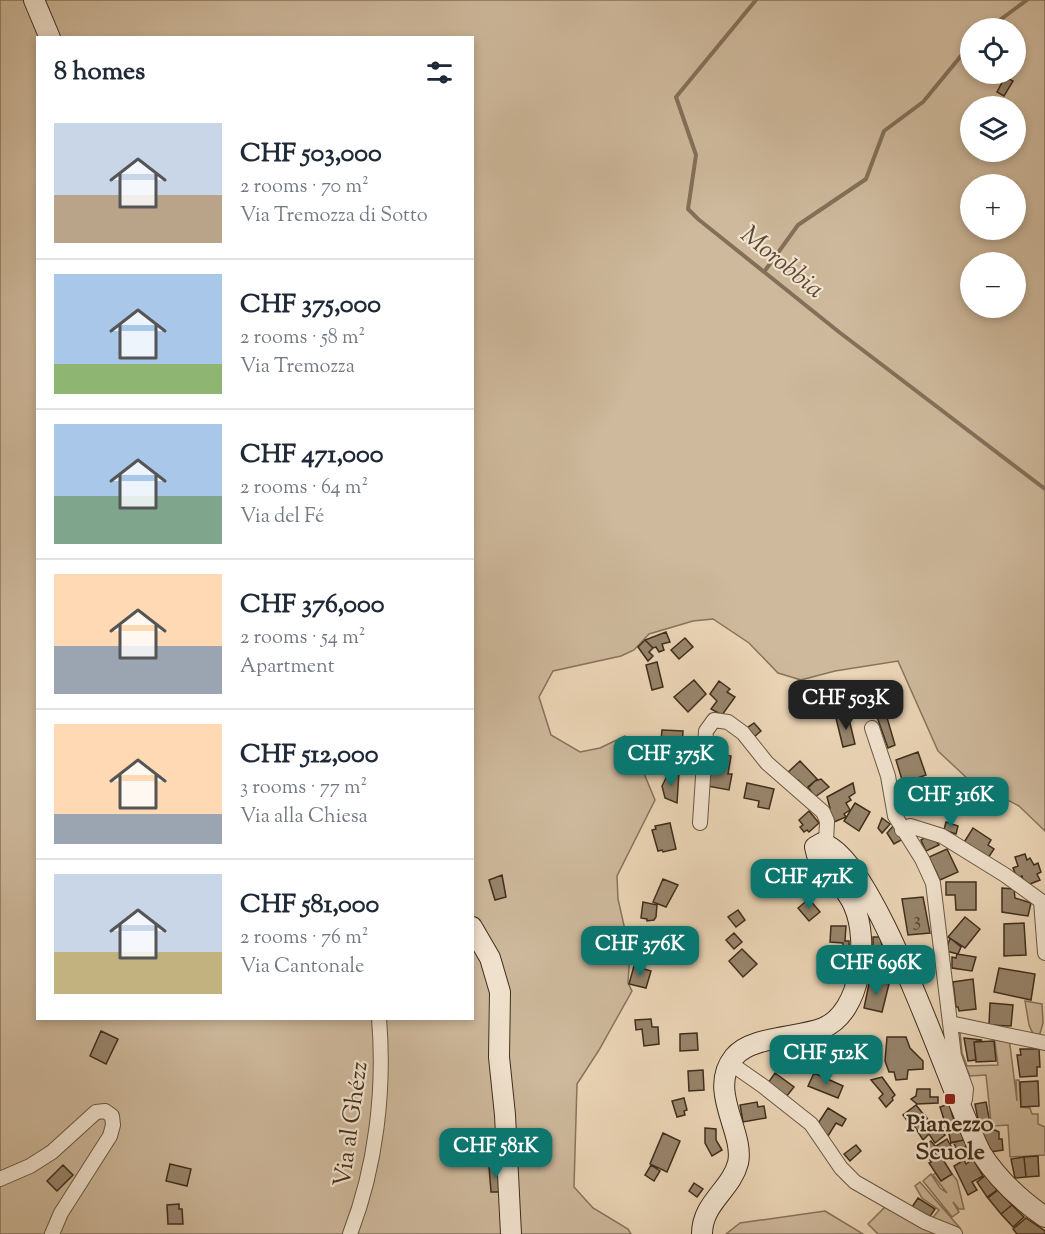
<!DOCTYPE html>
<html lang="en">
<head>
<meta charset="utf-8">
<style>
	body { margin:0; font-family:"Sorts Mill Goudy",serif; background:#f2f2f3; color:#1f2937; height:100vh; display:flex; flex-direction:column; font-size:22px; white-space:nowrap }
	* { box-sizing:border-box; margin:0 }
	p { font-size:20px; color:#747a83 }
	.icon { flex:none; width:33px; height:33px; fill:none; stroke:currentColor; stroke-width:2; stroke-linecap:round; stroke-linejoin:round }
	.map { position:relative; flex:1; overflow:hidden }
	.side { position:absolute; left:36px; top:36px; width:438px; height:984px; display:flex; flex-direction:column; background:#fff; border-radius:0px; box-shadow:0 3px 9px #0003 }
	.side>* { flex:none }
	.controls { position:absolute; left:960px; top:18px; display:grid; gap:12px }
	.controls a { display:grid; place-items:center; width:66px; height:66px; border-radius:50%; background:#fff; box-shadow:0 3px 9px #0003; font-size:30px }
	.price { position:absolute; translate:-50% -51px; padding:0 14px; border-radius:12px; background:#0f766e; color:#fff; font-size:20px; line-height:39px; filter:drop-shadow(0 2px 3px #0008) }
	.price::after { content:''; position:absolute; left:50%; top:36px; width:18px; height:14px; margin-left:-9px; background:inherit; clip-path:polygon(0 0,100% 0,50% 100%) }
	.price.active { background:#222; color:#fff }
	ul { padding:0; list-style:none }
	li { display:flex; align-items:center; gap:18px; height:150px; padding:0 18px }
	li+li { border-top:2px solid #e0e1e3 }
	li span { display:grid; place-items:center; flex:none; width:168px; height:120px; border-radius:0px; color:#555 }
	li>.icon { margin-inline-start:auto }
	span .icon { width:72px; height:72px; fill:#fffc; stroke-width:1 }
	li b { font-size:26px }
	h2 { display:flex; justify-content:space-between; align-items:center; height:72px; padding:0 18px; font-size:26px }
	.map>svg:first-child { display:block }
	.green { fill:#ceb99c; stroke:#86745c; stroke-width:1.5; fill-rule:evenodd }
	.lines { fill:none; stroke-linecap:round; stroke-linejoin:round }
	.stream { stroke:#837059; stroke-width:4 }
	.building { fill:#98856c; stroke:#3f2e1c; stroke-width:1.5 }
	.street-casing { stroke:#6a5842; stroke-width:16 }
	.secondary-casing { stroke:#3f2e1c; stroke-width:22 }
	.street { stroke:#f2e4d0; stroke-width:14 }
	.secondary { stroke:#f2e4d0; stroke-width:20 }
	.poi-dot { fill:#8f2418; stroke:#f2e4d0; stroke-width:2 }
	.labels { text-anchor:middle; stroke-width:4.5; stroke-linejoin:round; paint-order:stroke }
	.number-label { font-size:21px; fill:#554430 }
	.poi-label { font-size:24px; font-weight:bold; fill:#3f2e1c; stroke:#f2e4d0 }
	.street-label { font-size:24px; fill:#3f2e1c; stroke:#f2e4d0 }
	.water-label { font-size:26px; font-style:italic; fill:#5c4a36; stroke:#f2e4d0 }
</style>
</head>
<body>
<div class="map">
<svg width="1045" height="1234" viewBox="0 0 1045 1234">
	<rect width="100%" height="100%" fill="#ebd5b6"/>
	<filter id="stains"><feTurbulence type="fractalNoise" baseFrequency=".00333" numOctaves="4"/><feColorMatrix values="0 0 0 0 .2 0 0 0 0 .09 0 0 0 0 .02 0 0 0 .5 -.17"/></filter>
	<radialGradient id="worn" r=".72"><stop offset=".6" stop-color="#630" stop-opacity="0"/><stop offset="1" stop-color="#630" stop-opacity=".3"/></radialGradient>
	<path class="green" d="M0,0H1045V831L1019,806L969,780L938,751L898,661L835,671L801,680L778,673L749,643L713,619L693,621L649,634L634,650L621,656L553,671L539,697L551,735L580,752L600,748L625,736L636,754L655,800L617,876L618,899L630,952L628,983L632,991L599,1050L577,1084L574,1187L593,1208L628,1229L631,1234H0ZM970,28H1016V74H970ZM38,38H472V1018H38ZM970,106H1016V152H970ZM970,184H1016V230H970ZM970,262H1016V308H970Z
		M1025,1001L1042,1004L1043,1023L1039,1037L1034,1036L1029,1025Z
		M960,1032L962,1053L967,1066L998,1065L994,1035L1009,1038L1017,1101L1016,1080H1019L1021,1107L1030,1108L1032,1114H1038V1124L1045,1127V1155L1010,1157L1008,1125L993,1126V1122H991L986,1075L970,1076L960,1054L957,1033Z
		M936,1173L941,1181L952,1174L957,1180L964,1209H959L953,1202L959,1212L952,1217L923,1181L931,1174L940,1188L947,1193L933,1175Z
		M920,1182L960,1228L958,1230L931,1220L939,1210L922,1198L915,1186Z
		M886,1206L942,1234H878L868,1224Z
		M825,1211L863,1234H726L740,1223Z"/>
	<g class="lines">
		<path class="stream" d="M756,0L676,97L696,155L688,209L698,219L839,332L1045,489
			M989,28L1027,0
			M764,272L798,225L866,179L884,131L923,102L970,45"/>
	</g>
	<path class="building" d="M1005,77L1013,81L1004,96L997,92Z
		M666,632L670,642L662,644L664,650L659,652L656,647L653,648L645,640Z
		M685,638L693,647L679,659L671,650Z
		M645,640L653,648L649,652L653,656L648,661L638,647Z
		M657,662L663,687L652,690L646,665Z
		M694,680L706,694L688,712L674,697Z
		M719,681L730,689L727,692L735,697L722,715L711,709L717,701L710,694Z
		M881,697L895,745L888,748L871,700Z
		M848,715L855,744L843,747L836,718Z
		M754,723L761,731L754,737L747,728Z
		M662,730L683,731L681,762L659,760Z
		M918,752L926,775L903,783L896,760Z
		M713,753L731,756L728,774H732L729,790L707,786Z
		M800,761L817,779L807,789L798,780L794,785L785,775Z
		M676,771L679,772L677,803L665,798L662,786L668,774Z
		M821,779L829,787L815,797L808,787L815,781Z
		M747,783L774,789L769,809L758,807L759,801L744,798Z
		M853,783L855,793L849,797L851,800L846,803L850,810L844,814L846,817L834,822L827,809L830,808L827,797Z
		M931,786L934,805L917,808L916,801L908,802L906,789Z
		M916,801L917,808L921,807L922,813L908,815L906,802Z
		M855,803L870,812L859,831L844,821Z
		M809,811L819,823L809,832L807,830L804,832L800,827L803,825L799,820Z
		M882,818L890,824L882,833L878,828Z
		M946,822L958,826L956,834L944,830Z
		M670,823L676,849L663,852L662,850L658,851L652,830L656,829L655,826Z
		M894,825L903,839L894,844L887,833Z
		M973,828L991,840L988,845L994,849L988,858L963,844Z
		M931,834L939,845L926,851L921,840Z
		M947,849L958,872L940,880L929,857Z
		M1025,854L1027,860L1030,858L1034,865L1038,863L1041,872L1037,874L1040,880L1025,886L1022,876L1017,878L1013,868L1018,866L1015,857Z
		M796,860L807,873L797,884L785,869Z
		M502,875L506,897L495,900L489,880Z
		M663,879L678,885L666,907L653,902Z
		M946,882H976V910H956L955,895H946Z
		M1002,888L1014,889L1015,898L1031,903L1028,916L1002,912Z
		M923,897L930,933L908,935L902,899Z
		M809,899L820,912L809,921L798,908Z
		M643,902L657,905L656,917L654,920L647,921V919L641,918Z
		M738,910L745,920L736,927L728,917Z
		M965,917L980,929L965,948L948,937Z
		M1024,923L1026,955L1004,956V924Z
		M831,926H846L845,941H849V946H843V943L830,942Z
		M734,933L742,942L734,949L726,940Z
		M873,937H880L884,954H873Z
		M950,938L961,947L958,954L946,951Z
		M742,949L757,964L743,977L729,961Z
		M957,954L976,957L972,971L952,968V957L956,958Z
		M634,966L651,971L646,988L629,984Z
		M999,968L1035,974L1031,1000L994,992Z
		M870,979L889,984L882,1012L864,1008Z
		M973,979L976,1009L959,1011L958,1007H956L953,982Z
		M990,1003L1013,1005L1011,1026L989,1025Z
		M651,1019L652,1027H658L659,1044L644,1046L642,1029L636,1030L635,1020Z
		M101,1031L118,1039L106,1064L90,1056Z
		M697,1033L698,1050L680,1051V1034Z
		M887,1037H906L910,1048L923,1061V1069L908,1070L907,1079L896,1080L894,1072H889L885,1061Z
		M964,1038L982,1040L974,1042L976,1060L968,1061Z
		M994,1041L996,1061L976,1062L974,1042Z
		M1020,1049H1039L1040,1067H1037V1076L1020,1077L1017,1055H1021Z
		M703,1070L704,1090L689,1091L688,1071Z
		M775,1073L794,1087L786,1097L768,1083Z
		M814,1073L843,1086L838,1098L808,1086Z
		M882,1077L895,1095L892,1098L893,1100L886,1107L879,1098L883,1094L871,1080Z
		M1038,1081L1039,1106L1021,1107L1020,1082Z
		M917,1089H930V1097H938V1103L917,1104L911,1099L916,1096Z
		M684,1098L687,1110L684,1111L685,1115L677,1117L672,1101Z
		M757,1102L758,1107L764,1106L766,1118L743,1122L740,1105Z
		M986,1102L990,1123L979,1125L975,1104Z
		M949,1104L956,1127L947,1129L940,1107Z
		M916,1105L924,1115L911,1126L903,1115Z
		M828,1108L846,1119L842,1126L836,1123L828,1136L820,1131L822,1128L817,1125Z
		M925,1115L934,1129L923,1140L913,1124Z
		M939,1121L945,1129L942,1131L945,1135L935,1143L929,1134Z
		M960,1125L964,1140L951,1143L948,1129Z
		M705,1128L716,1129V1140L722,1150L712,1156L705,1143Z
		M995,1130L999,1132V1139H1002L1003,1150L990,1152L980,1132Z
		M663,1133L680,1141L667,1172L650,1164Z
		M947,1139L955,1153L945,1160L936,1146Z
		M964,1140L967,1146L958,1151L953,1142Z
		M931,1141L939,1151L929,1156L923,1147Z
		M856,1145L861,1151L850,1161L844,1154Z
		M937,1150L952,1174L941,1181L929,1163L931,1162L928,1156Z
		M1038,1156L1039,1176L1026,1177L1024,1157Z
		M1024,1157L1026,1177L1015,1178L1011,1159Z
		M973,1159L983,1176L972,1182L977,1190L968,1195L954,1166L964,1160L966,1164Z
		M170,1164L191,1169L187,1186L166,1181Z
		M63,1165L73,1175L57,1191L47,1181Z
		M500,1165L502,1192H491L489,1166Z
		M651,1165L660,1171L654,1181L645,1175Z
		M986,1175L997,1190L987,1197L977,1182Z
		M694,1183L703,1189L697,1197L689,1191Z
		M998,1190L1012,1205L1001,1214L988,1198Z
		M918,1198L935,1209L927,1221L910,1210Z
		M179,1204V1209H182L183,1224H168L167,1205Z
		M1012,1205L1024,1217L1013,1227L1001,1214Z
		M1026,1218L1045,1231V1234H1017L1013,1229Z"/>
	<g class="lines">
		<defs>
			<path id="street" d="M872,728L888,776L895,816L922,859L933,883L954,1056L966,1089L965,1099L961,1107
				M700,823L706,731L714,720L728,722L743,733L767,763L823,812L827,821L826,843
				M902,830L910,826L942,836L1005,875L1041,901L1045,953
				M950,1023L1045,1043
				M730,1063L763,1086L811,1124L841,1168L855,1182L925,1222L955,1234
				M0,1179L30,1166L52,1152L96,1112L105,1111L112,1116L113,1125L110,1136L61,1213L52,1234
				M350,1234C376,1167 385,1090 379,1018"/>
			<path id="secondary" d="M34,0L50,38
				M472,927L490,958L500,992L499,1057L505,1115L511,1234
				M702,1234C702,1203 731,1190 738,1163C745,1132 707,1091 734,1057C751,1036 798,1038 823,1028C862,1012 869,940 854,906C846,887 829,872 817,855L815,847L822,843C877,859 951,1096 981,1153C998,1180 1019,1199 1045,1217"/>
		</defs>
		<use href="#street" class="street-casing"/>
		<use href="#secondary" class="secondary-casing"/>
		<use href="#street" class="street"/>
		<use href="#secondary" class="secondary"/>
	</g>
	<rect class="poi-dot" x="944" y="1093" width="12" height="12" rx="3"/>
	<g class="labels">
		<g class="number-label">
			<text x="917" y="926">3</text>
		</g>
		<g class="poi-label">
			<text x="950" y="1131">Pianezzo<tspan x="950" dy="28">Scuole</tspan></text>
		</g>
		<g class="street-label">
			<text transform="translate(350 1124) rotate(-82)" y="8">Via al Ghézz</text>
		</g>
		<g class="water-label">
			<text transform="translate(783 261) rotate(39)" y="9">Morobbia</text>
		</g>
	</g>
	<rect width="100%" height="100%" filter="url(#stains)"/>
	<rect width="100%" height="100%" fill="url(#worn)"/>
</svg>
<div class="controls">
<a><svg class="icon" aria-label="locate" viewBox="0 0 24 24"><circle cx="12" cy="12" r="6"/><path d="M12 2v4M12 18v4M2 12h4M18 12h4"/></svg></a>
<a><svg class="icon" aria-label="layers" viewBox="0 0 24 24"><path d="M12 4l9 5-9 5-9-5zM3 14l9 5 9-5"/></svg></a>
<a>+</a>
<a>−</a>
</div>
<b class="price active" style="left:846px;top:731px">CHF 503K</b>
<b class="price" style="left:671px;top:787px">CHF 375K</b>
<b class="price" style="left:951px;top:828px">CHF 316K</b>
<b class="price" style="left:809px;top:910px">CHF 471K</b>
<b class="price" style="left:640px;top:977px">CHF 376K</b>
<b class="price" style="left:876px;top:996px">CHF 696K</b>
<b class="price" style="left:826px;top:1086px">CHF 512K</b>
<b class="price" style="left:496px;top:1179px">CHF 581K</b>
<section class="side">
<h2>8 homes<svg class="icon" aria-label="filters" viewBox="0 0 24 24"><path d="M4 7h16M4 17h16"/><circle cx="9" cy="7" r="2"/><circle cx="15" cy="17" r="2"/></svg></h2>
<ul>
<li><span style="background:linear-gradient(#c9d6e8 60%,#b9a48a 0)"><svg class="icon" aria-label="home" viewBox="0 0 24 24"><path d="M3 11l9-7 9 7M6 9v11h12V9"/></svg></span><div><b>CHF 503,000</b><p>2 rooms · 70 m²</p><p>Via Tremozza di Sotto</p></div></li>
<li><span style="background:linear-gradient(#a9c7e8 75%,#8fb573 0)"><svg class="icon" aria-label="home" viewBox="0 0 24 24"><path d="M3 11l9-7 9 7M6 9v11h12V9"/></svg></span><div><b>CHF 375,000</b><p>2 rooms · 58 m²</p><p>Via Tremozza</p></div></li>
<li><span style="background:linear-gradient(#a9c7e8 60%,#7fa58c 0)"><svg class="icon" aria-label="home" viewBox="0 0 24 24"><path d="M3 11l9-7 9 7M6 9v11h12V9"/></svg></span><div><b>CHF 471,000</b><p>2 rooms · 64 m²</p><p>Via del Fé</p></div></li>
<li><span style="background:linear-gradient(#ffd9b3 60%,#9aa5b1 0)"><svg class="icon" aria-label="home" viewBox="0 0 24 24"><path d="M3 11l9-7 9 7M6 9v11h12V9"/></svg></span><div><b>CHF 376,000</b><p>2 rooms · 54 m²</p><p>Apartment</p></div></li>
<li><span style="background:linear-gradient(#ffd9b3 75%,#9aa5b1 0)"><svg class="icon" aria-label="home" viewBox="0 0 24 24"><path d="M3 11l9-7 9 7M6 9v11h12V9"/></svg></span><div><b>CHF 512,000</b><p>3 rooms · 77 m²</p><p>Via alla Chiesa</p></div></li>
<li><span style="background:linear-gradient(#c9d6e8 65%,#c2b280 0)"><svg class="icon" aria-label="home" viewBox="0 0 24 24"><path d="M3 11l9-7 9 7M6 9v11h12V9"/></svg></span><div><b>CHF 581,000</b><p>2 rooms · 76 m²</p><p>Via Cantonale</p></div></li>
</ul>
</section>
</div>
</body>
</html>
